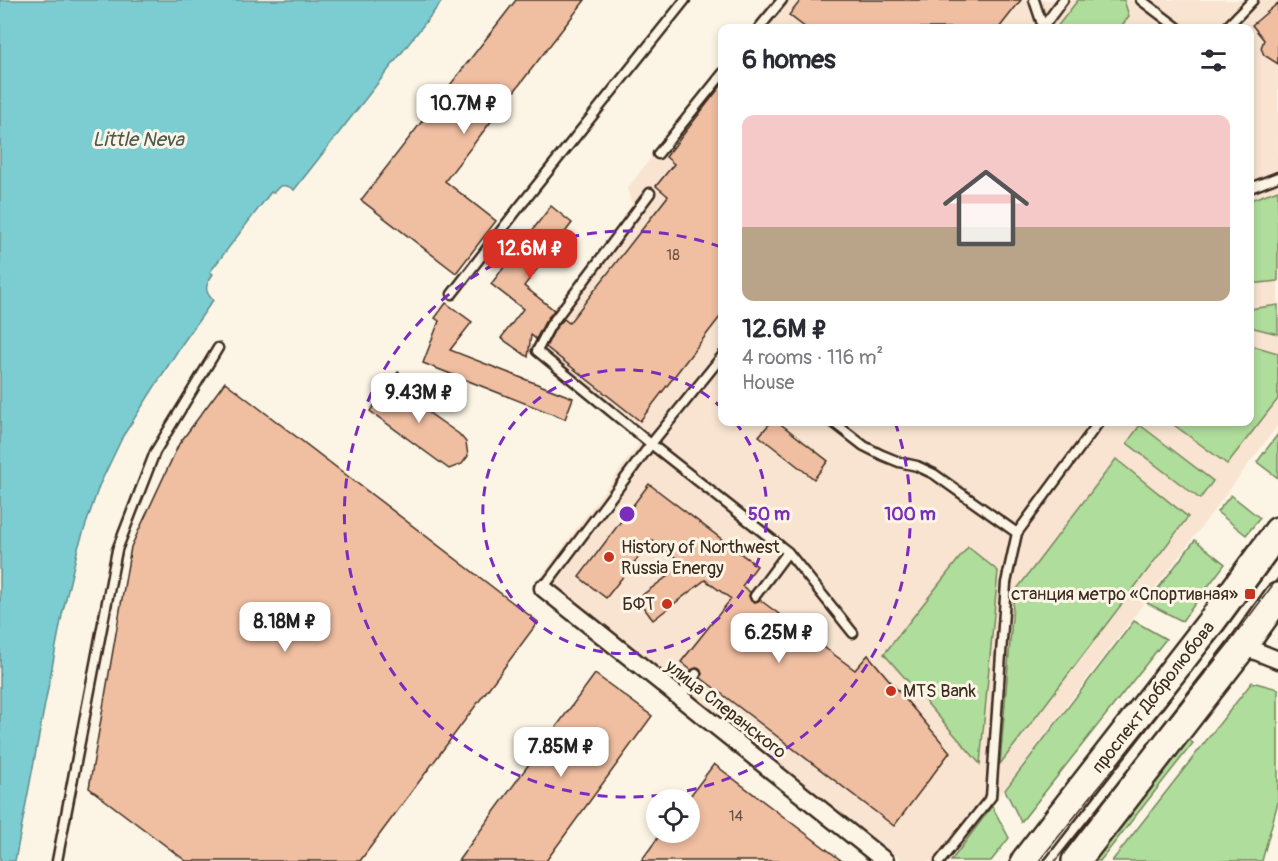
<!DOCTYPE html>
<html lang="en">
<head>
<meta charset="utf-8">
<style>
	body { margin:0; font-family:Pangolin,sans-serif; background:#f7f7f7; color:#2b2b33; height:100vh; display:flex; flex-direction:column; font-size:22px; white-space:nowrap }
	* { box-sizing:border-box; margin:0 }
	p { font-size:20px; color:#7c7c81 }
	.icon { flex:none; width:33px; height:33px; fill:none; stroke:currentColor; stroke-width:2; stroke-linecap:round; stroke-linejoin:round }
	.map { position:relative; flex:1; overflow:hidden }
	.sheet { position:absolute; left:718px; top:24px; width:536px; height:402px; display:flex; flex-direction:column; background:#fff; border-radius:12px; box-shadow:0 3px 9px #0003 }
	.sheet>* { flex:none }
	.tools { position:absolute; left:646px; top:789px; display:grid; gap:12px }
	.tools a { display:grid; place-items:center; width:54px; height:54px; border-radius:50%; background:#fff; box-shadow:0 3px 9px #0003; font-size:30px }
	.price { position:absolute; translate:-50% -51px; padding:0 14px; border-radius:12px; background:#fff; color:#222; font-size:20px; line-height:39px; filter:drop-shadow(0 2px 3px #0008) }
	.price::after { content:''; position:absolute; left:50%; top:36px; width:18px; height:14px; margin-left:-9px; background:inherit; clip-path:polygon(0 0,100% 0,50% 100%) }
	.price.selected { background:#d93025; color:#fff }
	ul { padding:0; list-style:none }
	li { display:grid; align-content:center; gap:12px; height:318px; padding:0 24px }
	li+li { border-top:2px solid #e1e1e2 }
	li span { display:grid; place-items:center; height:186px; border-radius:12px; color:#555 }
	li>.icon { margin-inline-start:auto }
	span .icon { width:108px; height:108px; fill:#fffc; stroke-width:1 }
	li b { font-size:26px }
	h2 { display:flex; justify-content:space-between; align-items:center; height:72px; padding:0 24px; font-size:26px }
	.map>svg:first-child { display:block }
	.built { fill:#f8e4d1 }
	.green { fill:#afdd9b; stroke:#75845c; stroke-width:1.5 }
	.water { fill:#7ccdd2; stroke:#628c8a; stroke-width:1.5 }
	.building { fill:#f0bea1; stroke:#3b2a1e; stroke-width:1.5 }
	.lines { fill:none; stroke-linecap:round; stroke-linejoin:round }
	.lane-casing { stroke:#3b2a1e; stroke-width:13 }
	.street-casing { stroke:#3b2a1e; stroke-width:21 }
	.primary-casing { stroke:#3b2a1e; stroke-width:32 }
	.lane { stroke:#fcf5e5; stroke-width:8 }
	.street { stroke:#fcf5e5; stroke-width:16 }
	.primary { stroke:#fcf5e5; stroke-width:27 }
	.tram { stroke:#3b2a1e; stroke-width:1.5 }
	.ring { fill:none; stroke:#7b2cbf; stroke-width:3; stroke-dasharray:10 8 }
	.poi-dot { fill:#c8321e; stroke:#fcf5e5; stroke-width:2 }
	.labels { text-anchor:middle; stroke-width:6; stroke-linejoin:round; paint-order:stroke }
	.number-label { font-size:15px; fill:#684f3f }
	.poi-label { font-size:18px; fill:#3b2a1e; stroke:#fcf5e5; text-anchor:start }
	.street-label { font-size:18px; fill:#3b2a1e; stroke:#fcf5e5 }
	.water-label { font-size:20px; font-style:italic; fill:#4e5b54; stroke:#fcf5e5 }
	.centre { fill:#7b2cbf; stroke:#fcf5e5; stroke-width:3 }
	.ring-label { font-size:18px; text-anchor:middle; font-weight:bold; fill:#7b2cbf; stroke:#fcf5e5; stroke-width:6; stroke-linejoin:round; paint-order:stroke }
</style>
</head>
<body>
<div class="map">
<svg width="1278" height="861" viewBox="0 0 1278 861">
	<rect width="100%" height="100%" fill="#fcf5e5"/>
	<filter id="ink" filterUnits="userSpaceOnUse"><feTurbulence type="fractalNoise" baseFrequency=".0167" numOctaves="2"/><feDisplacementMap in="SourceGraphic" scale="12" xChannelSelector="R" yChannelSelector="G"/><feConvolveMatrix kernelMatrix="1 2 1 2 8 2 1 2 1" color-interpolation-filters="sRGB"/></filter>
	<g filter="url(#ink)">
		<path class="built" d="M771,0H1278V425L950,861H903L537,582L641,441L532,355L534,337L632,205L627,189L723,63V422H1250V28H750Z"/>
		<path class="green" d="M1078,0H1124L1129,16L1120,28H1056Z
			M1278,190V281L1250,284V200Z
			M1278,305V334L1250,327V309Z
			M1250,345L1278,353V399L1227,464L1170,422H1250Z
			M1140,425L1213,481L1200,499L1127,443Z
			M1278,434V478L1257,462Z
			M1116,459L1188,517L1000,764L1014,593Z
			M1231,495L1260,518L1246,535L1217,512Z
			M1195,540L1225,564L1182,621L1147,603Z
			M968,547L998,571L980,764L884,654Z
			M1134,621L1166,639L1021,822L1005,790Z
			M1252,682L1278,689V802L1262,861H1112Z
			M1188,739L1193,743L1100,861H1091Z
			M992,806L1009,838L991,861H951Z"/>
		<path class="water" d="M0,0H443L294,190C290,186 286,185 280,186L273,193L271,192L210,272L213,274C206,284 203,291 213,300L180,347L123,436L99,486L78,548L62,615L15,861H0Z"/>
		<path class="building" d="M516,0H585L445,181L496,221L456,273L361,200Z
			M801,0H1021L999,28H806L789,15Z
			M1278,3V64L1264,55L1261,48L1264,40L1252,25Z
			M723,83V313L640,421L546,347L555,329L564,319L569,323L668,196L656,186L674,164L666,157Z
			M551,206L572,223L524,286L554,310L545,322L536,339L531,335L528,357L501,338L523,309L491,284Z
			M446,303L472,322L450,350L573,398L565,419L423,363L439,321L435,318Z
			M398,372L418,385L408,398L459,434L466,442L468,456L462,464L449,469L370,411Z
			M225,382L538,622L360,861H186L89,788L131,547L179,444Z
			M771,422H778L828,461L814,479L759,436Z
			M649,484L757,566L742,586L750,592L749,596L751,601L755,602L760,600L855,670L868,655L950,752L894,826L701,678L702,674L700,669L696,668L691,670L681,662L731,599L705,580L653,620L637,599L684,564L652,540L606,598L579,577Z
			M595,674L652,716L546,861H458Z
			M714,764L842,861H641L662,832H690V796Z"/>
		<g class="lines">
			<defs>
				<path id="lane" d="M1034,0L1043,27L1042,28
					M1141,0L1178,28
					M1043,27L1063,0
					M759,28L782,0
					M1226,28L1253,0
					M658,154L723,73
					M1250,188L1278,177
					M650,193L550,326L537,351L651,444L788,552L853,633
					M452,294L517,210L685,0
					M833,422L864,446L882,455L899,462L917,466L934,474L1017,533
					M543,588L651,444L723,355
					M755,596L788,552
					M680,698L696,674
					M57,861L117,550L155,452L218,348
					M940,861L991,797L1006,583L1017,533L1099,422"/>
				<path id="street" d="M543,588L885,861
					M1243,646L1278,660"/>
				<path id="primary" d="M1025,861L1211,622L1278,531
					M1076,861L1243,646L1278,597"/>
			</defs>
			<use href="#lane" class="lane-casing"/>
			<use href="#street" class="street-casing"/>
			<use href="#primary" class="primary-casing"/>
			<use href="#lane" class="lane"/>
			<use href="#street" class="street"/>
			<use href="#primary" class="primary"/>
			<path class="tram" d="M1039,861L1222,633L1278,557
				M1055,861L1233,638L1278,578"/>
		</g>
	</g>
	<g class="ring">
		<path d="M735 422A142 142 0 1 1 723 409"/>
		<path d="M895 422A283 283 0 1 1 721 247"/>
	</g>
	<g class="poi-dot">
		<circle cx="609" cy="557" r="6"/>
		<rect x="1244" y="588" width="12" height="12" rx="3"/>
		<circle cx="667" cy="604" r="6"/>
		<circle cx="891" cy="691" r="6"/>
	</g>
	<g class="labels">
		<g class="number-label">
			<text x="673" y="260">18</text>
			<text x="736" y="821">14</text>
		</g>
		<g class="poi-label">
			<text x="621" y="553">History of Northwest<tspan x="621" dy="21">Russia Energy</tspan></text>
			<text x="1238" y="600" text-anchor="end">станция метро «Спортивная»</text>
			<text x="655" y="610" text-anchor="end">БФТ</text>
			<text x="903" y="697">МТS Bank</text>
		</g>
		<g class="street-label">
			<text transform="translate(1153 697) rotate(-52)" y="6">проспект Добролюбова</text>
			<text transform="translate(726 709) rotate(38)" y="6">улица Сперанского</text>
		</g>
		<g class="water-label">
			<text x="138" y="146">Little Neva</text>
		</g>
	</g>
	<circle cx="627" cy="514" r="9" class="centre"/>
	<g class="ring-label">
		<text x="769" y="520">50 m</text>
		<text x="910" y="520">100 m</text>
	</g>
</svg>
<div class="tools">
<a><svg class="icon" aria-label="locate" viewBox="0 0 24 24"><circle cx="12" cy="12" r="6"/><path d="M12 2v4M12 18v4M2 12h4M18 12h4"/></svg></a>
</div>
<b class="price" style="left:464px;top:135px">10.7M ₽</b>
<b class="price selected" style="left:530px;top:280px">12.6M ₽</b>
<b class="price" style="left:419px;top:424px">9.43M ₽</b>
<b class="price" style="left:285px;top:653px">8.18M ₽</b>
<b class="price" style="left:779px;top:664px">6.25M ₽</b>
<b class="price" style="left:561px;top:778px">7.85M ₽</b>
<section class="sheet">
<h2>6 homes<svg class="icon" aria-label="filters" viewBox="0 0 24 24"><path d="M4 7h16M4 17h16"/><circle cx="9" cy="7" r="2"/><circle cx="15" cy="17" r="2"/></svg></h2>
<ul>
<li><span style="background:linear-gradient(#f6c9c9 60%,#b9a48a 0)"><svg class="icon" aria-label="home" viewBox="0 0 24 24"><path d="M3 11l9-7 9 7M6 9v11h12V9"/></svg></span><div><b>12.6M ₽</b><p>4 rooms · 116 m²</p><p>House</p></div></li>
</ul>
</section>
</div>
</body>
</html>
